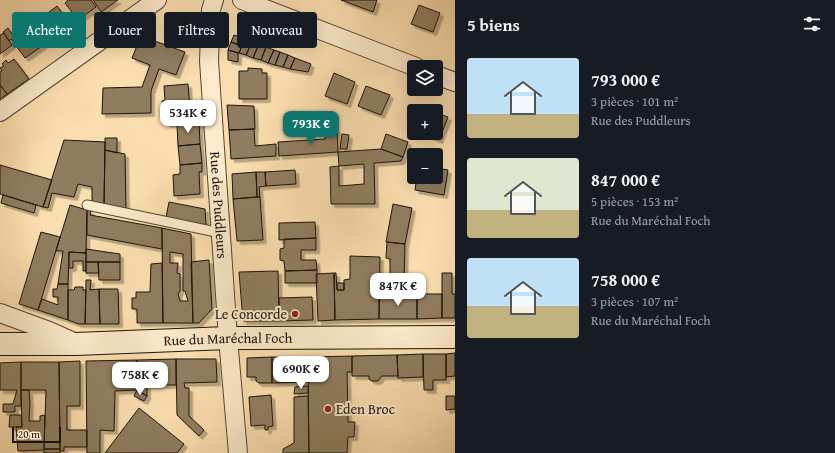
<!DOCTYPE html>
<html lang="fr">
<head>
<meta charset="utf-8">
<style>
	body { margin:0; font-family:"Gentium Book Plus",serif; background:#20242c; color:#f1f3f6; height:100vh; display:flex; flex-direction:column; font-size:15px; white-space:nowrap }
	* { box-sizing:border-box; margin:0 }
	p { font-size:13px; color:#9ea1a6 }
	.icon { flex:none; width:22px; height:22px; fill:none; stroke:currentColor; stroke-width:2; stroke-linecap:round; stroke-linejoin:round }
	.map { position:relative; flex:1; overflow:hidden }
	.panel { display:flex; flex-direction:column; background:#171b24; width:380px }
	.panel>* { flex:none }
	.hud { position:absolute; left:12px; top:12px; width:380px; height:36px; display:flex; gap:8px }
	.fabs { position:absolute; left:407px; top:60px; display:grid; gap:8px }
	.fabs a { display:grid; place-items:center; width:36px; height:36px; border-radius:4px; background:#171b24; box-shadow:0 4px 16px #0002; font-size:20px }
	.scale { position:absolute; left:12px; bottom:10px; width:49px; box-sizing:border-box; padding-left:4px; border:2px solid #1c140b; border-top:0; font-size:11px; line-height:14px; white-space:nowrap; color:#1c140b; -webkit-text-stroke:3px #fceacb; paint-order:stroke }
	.price { position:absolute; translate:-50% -34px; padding:0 9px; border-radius:8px; background:#fff; color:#222; font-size:13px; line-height:26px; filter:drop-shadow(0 1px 2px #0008) }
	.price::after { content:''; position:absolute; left:50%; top:24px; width:12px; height:9px; margin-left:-6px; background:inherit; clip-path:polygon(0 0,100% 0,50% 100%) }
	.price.active { background:#0f766e; color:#fff }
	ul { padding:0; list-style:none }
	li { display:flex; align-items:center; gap:12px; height:100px; padding:0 12px }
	li span { display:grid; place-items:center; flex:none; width:112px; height:80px; border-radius:4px; color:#555 }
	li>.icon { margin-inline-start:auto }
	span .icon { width:48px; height:48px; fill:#fffc; stroke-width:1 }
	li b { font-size:17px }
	h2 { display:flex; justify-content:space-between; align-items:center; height:48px; padding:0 12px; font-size:17px }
	.pill { padding:0 14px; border-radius:4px; background:#171b24; box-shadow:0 4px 16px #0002; font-size:14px; line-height:36px }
	.pill.active { background:#0f766e; color:#fff }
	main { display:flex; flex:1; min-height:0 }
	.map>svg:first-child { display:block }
	.building { fill:#907d60; stroke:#1c140b; fill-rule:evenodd; filter:url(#shadow) }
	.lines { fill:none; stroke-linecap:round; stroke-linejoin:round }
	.lane-casing { stroke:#544634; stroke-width:11 }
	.street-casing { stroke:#544634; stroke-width:20 }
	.secondary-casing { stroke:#1c140b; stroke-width:24 }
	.lane { stroke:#fceacb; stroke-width:9 }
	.street { stroke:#fceacb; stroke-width:18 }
	.secondary { stroke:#fceacb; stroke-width:22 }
	.poi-dot { fill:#8f2418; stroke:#fceacb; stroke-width:1.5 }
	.labels { text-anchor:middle; stroke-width:4; stroke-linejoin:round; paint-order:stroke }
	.street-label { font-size:14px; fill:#1c140b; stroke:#fceacb }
	.poi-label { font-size:14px; fill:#1c140b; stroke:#fceacb; text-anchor:end }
</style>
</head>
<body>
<main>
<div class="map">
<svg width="455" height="453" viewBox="0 0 455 453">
	<defs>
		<filter id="shadow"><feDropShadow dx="3.5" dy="3.5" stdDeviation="0" flood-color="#0004"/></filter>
	</defs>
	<rect width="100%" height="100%" fill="#fbdeaf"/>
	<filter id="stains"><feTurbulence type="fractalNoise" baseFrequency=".005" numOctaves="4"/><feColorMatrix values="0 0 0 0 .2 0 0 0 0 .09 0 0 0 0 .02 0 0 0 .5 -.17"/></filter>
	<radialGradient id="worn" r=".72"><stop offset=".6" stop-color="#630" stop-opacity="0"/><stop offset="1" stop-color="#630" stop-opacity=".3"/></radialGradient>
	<path class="building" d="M68,0H91L96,7L78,20L65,3Z
		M93,0H118L101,12Z
		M341,0H377L373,12Z
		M419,5L440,13L433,32L411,24Z
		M57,6L71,25L51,39L37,21Z
		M31,25L45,44L25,58L11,39L9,41L3,32L8,28L14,37Z
		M4,33L12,45L0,54V35Z
		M234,35L245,39L242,46L231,42Z
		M141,36L185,52L176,75L159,69L151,91V113L102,114L103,88L142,87L150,65L132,58Z
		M245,39L252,42L246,55L239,53Z
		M231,42L242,46L239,53L228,50Z
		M252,42L259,44L253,58L246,55Z
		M259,44L266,47L261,60L253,58Z
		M266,47L274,50L268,63L261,60Z
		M228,50L238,53V62L228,60Z
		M274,50L280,52L275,65L268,63Z
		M280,52L288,55L283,67L275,65Z
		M288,55L295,58L290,69L283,67Z
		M295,58L311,64L308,72L290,69Z
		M14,59L29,79L7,94L0,85V72L2,71L0,68L4,66L2,64L6,60L8,63Z
		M248,68L262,69V73H267V99H239V71H248Z
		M334,73L355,82L347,104L325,96Z
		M188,84L191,122L167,124L166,111L163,112L162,101L165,100L164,86Z
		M0,85L7,94L0,99Z
		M366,86L390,95L381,115L358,106Z
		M227,105L254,106L255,129L229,130Z
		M417,106L431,111H415Z
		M414,113V130L408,128Z
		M436,113L448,117L439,140L422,133H436Z
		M199,122L200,144L178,146L177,123Z
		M254,129L255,146L276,144V156L231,159L229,130Z
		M325,129H337L338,152L279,156L278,142L325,139Z
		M342,134L349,135L347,149H340Z
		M386,134L408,142L403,157L381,149Z
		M105,138H117V153L105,150Z
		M64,140L105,142L104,204L92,202V187L78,184L74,197L52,193L48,208L43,207Z
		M200,144L202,163L180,165L178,146Z
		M381,149L403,157L401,161L374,163L375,204H331L330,167L339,166L338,152ZM364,164V184L339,186V166Z
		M105,150L125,154L126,209L104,204Z
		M202,163V172H199L200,194L174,196L173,175L180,174V165Z
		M0,165L52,180L43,207L0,194Z
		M436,168L448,170L444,195L415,190L417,177H436Z
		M295,170L296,184L266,186L265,172Z
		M256,172L257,197L233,199L232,174Z
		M256,172H265L266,186L259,187L260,197H257Z
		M3,195L36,205L34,213L1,203Z
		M257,197H260L263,240L237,241L233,199Z
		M169,202L205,209L206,226L166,217Z
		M393,204L412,208L405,244L386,242Z
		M70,205L87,210L86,253L69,252L68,284H58L63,251H56Z
		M87,210L91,211L90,215L162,228V249L87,235Z
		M315,222L316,238L279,240V223Z
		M162,228L191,234L193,323H163ZM170,252L183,254V291H185L188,301H180L178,294L180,291V274L177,273L178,263H170Z
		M41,232L60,237L38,310L19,304Z
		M316,238V250H301V260H316L317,270L285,271L284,261L280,260V249L284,248V239Z
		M387,242L405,244L404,282L390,281V259L386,258Z
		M86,249L120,254V262H86Z
		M69,252L86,253V271H83V261H73V268H69Z
		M350,256L380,257L379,319L335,320L334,273H336L337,290H344V280L350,279Z
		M209,260L212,309L199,323H193L191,262Z
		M86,262H98L99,273H86Z
		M98,262H120V280H99Z
		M162,263L163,323H137V309H132V298H136V292H150L151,264Z
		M317,270V283H285V271Z
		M278,271L279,321H243L239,272Z
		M334,273L335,320L318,321L316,274Z
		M442,273H452V294H455V318H442Z
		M86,280H91L90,290L99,289L100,324H85Z
		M337,283H344V290H337Z
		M58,284H68V320L38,310L42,299L58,305V297H53V289H57Z
		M75,287H83V290H86L85,324H79L68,320V290H74Z
		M99,289H118L119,324H100Z
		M417,294H442V318L417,319Z
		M417,294V319H379V295Z
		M312,297L313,320L279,321V298Z
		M455,353V376L446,377V354Z
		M423,354V377L398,378L397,355Z
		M423,354H446V380H433V390H424Z
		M397,355L398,376H382L378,381H372L369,379V376H352V356Z
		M352,356V372H347L348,422H355L354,437H348L347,453H309L308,357Z
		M272,357H308V382L272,383Z
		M272,357V383H259L256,381V377H247V358Z
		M176,359H216L217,382L184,383L185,388H189V416L204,430L199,436L177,415Z
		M176,359V385H147V396L137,390V360Z
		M137,360V390L115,391L114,431L100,430V453H87L86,361Z
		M80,361V406H67V430H87V447H64V451H60L59,362Z
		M21,362H59L60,449H44L46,390H21Z
		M21,362V406H15V412H3V404H13L17,390H0V363Z
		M308,386V393L294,394L295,387Z
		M21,390H29L30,403L29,421H40V416L45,415L44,449H60V453H44V450L18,451L16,427H22Z
		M137,390L147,396L144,401L134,396Z
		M271,395L273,426L268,427V430H265V425L251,426L249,397Z
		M308,396L309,453H283V449L294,443V397Z
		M446,396H455V409L446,410Z
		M139,408L184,444L177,453H105Z
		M10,415H21L22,427H9Z"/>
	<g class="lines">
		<defs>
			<path id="lane" d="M87,205L221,233"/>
			<g id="street">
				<path id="s1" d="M214,0L211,10L209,61L228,338L238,453"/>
				<path d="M242,0L416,67"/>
				<path d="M436,75L455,82"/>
				<path d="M0,112L157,0"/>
				<path d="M0,313L49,331L76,343"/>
			</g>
			<g id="secondary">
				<path id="s2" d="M0,344H76L228,338L455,337"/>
			</g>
		</defs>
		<use href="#lane" class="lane-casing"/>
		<use href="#street" class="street-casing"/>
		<use href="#secondary" class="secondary-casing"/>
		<use href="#lane" class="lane"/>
		<use href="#street" class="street"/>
		<use href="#secondary" class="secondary"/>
	</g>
	<g class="poi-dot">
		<circle cx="295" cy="314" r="4"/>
		<circle cx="328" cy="409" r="4"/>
	</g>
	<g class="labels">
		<g class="street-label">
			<text dy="5" stroke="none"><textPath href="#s1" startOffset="206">Rue des Puddleurs</textPath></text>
			<text dy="5" stroke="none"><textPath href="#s2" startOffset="228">Rue du Maréchal Foch</textPath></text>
		</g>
		<g class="poi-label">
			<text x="287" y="319">Le Concorde</text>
			<text x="336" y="414" text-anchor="start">Eden Broc</text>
		</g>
	</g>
	<rect width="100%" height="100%" filter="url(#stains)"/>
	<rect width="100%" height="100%" fill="url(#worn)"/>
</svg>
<div class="fabs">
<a><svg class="icon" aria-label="layers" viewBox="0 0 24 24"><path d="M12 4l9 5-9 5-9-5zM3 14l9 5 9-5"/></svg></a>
<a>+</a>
<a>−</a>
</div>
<div class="scale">20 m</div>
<b class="price" style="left:188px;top:134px">534K €</b>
<b class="price active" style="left:311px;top:145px">793K €</b>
<b class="price" style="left:398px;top:307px">847K €</b>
<b class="price" style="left:301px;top:390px">690K €</b>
<b class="price" style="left:140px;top:396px">758K €</b>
<div class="hud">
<a class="pill active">Acheter</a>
<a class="pill">Louer</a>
<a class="pill">Filtres</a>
<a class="pill">Nouveau</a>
</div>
</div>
<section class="panel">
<h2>5 biens<svg class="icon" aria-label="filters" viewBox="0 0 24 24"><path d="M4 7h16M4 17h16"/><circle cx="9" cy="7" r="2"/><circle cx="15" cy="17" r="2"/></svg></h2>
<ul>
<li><span style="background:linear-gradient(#bfe0f5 70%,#c2b280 0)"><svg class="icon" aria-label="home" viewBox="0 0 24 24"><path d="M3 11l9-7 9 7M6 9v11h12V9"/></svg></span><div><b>793 000 €</b><p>3 pièces · 101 m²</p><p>Rue des Puddleurs</p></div></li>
<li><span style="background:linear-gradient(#dfe7d0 65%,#c2b280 0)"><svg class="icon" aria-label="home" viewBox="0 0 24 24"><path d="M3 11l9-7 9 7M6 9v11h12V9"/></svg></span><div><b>847 000 €</b><p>5 pièces · 153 m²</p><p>Rue du Maréchal Foch</p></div></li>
<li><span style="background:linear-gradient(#bfe0f5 60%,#c2b280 0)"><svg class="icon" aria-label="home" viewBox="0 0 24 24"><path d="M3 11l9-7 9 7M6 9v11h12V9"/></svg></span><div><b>758 000 €</b><p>3 pièces · 107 m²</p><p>Rue du Maréchal Foch</p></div></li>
</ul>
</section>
</main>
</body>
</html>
